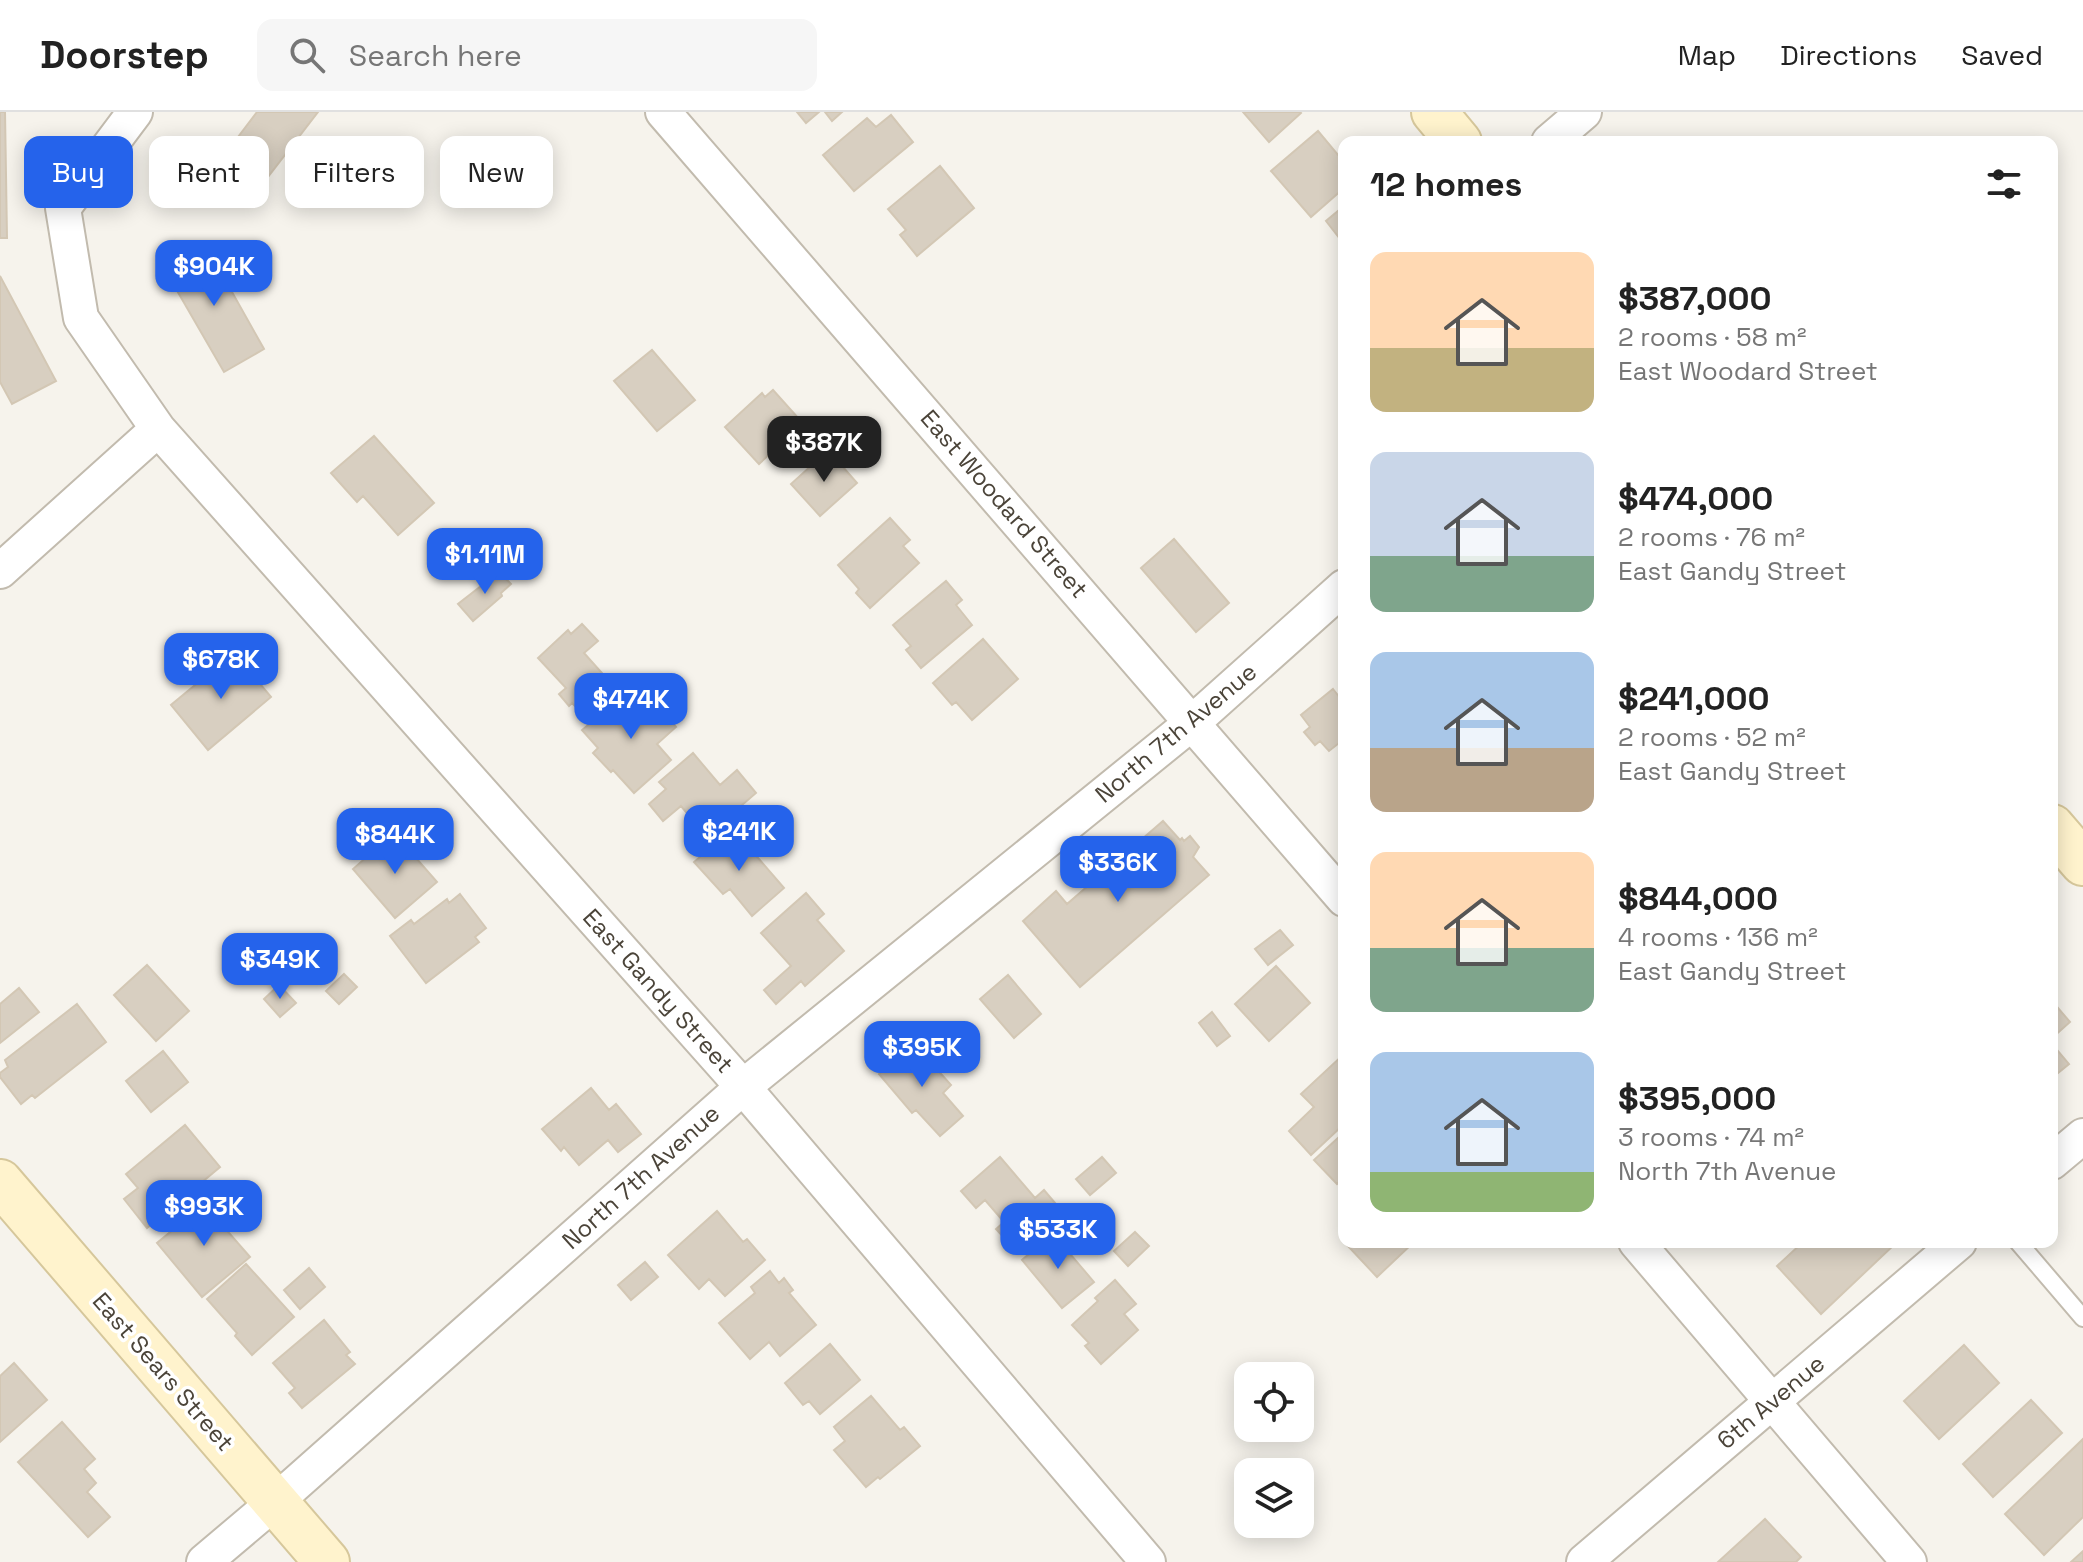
<!DOCTYPE html>
<html lang="en">
<head>
<meta charset="utf-8">
<style>
	body { margin:0; font-family:"Space Grotesk",sans-serif; background:#f6f6f6; color:#222; height:100vh; display:flex; flex-direction:column; font-size:30px; white-space:nowrap }
	* { box-sizing:border-box; margin:0 }
	p { font-size:26px; color:#767676 }
	.icon { flex:none; width:44px; height:44px; fill:none; stroke:currentColor; stroke-width:2; stroke-linecap:round; stroke-linejoin:round }
	.map { position:relative; flex:1; overflow:hidden }
	.details { position:absolute; left:1338px; top:24px; width:720px; height:1112px; display:flex; flex-direction:column; background:#fff; border-radius:16px; box-shadow:0 4px 20px #0003 }
	.details>* { flex:none }
	.banner { position:absolute; left:24px; top:24px; width:760px; height:72px; display:flex; gap:16px }
	.buttons { position:absolute; left:1234px; top:1250px; display:grid; gap:16px }
	.buttons a { display:grid; place-items:center; width:80px; height:80px; border-radius:16px; background:#fff; box-shadow:0 4px 20px #0003; font-size:40px }
	.price { position:absolute; translate:-50% -68px; padding:0 18px; border-radius:16px; background:#2563eb; color:#fff; font-size:26px; line-height:52px; filter:drop-shadow(0 2px 4px #0008) }
	.price::after { content:''; position:absolute; left:50%; top:48px; width:24px; height:18px; margin-left:-12px; background:inherit; clip-path:polygon(0 0,100% 0,50% 100%) }
	.price.on { background:#222; color:#fff }
	ul { padding:0; list-style:none }
	li { display:flex; align-items:center; gap:24px; height:200px; padding:0 32px }
	li span { display:grid; place-items:center; flex:none; width:224px; height:160px; border-radius:16px; color:#555 }
	li>.icon { margin-inline-start:auto }
	span .icon { width:96px; height:96px; fill:#fffc; stroke-width:1 }
	li b { font-size:34px }
	h2 { display:flex; justify-content:space-between; align-items:center; height:96px; padding:0 32px; font-size:34px }
	.chip { padding:0 28px; border-radius:16px; background:#fff; box-shadow:0 4px 20px #0003; font-size:28px; line-height:72px }
	.chip.on { background:#2563eb; color:#fff }
	header { display:flex; align-items:center; gap:48px; box-sizing:border-box; height:112px; padding:0 40px; background:#fff; border-bottom:2px solid #e0e0e0 }
	header strong { font-size:38px }
	nav { display:flex; gap:44px; margin-inline-start:auto; font-size:28px }
	.search { width:560px; height:72px; background:#f6f6f6; display:flex; align-items:center; gap:20px; box-sizing:border-box; padding:0 28px; border-radius:16px; color:#767676; font-size:30px }
	.map>svg:first-child { display:block }
	.building { fill:#d8cfc1; stroke:#d3c7b4; stroke-width:2 }
	.lines { fill:none; stroke-linecap:round; stroke-linejoin:round }
	.lane-casing { stroke:#c2bbae; stroke-width:20 }
	.street-casing { stroke:#c2bbae; stroke-width:38 }
	.secondary-casing { stroke:#d6c79b; stroke-width:48 }
	.lane { stroke:#fff; stroke-width:16 }
	.street { stroke:#fff; stroke-width:34 }
	.secondary { stroke:#fff3cd; stroke-width:44 }
	.labels { text-anchor:middle; stroke-width:7; stroke-linejoin:round; paint-order:stroke }
	.street-label { font-size:24px; fill:#4b4439; stroke:#fff }
</style>
</head>
<body>
<header>
<strong>Doorstep</strong>
<div class="search"><svg class="icon" aria-label="search" viewBox="0 0 24 24"><circle cx="10" cy="10" r="6"/><path d="M15 15l6 6"/></svg>Search here</div>
<nav><a>Map</a><a>Directions</a><a>Saved</a></nav>
</header>
<div class="map">
<svg width="2083" height="1450" viewBox="0 0 2083 1450">
	<rect width="100%" height="100%" fill="#f6f3ec"/>
	<path class="building" d="M0,0H5L7,126H0Z
		M257,0H318L251,87L213,58Z
		M797,0H819L806,11Z
		M825,0H842L832,9Z
		M1243,0H1300L1301,1L1269,30Z
		M891,3L913,30L854,79L823,43L867,6L876,15Z
		M1318,19L1344,50V76L1311,105L1271,59Z
		M940,54L974,96L917,144L900,123L906,118L888,97Z
		M1344,94V132L1326,109Z
		M205,132L264,237L224,260L164,156Z
		M0,164L56,269L12,292L0,270Z
		M652,238L695,288L657,319L614,269Z
		M773,278L816,326L790,350L776,336L759,352L725,315L762,281L765,285Z
		M374,324L434,391L398,423L363,384L357,390L331,361Z
		M822,344L829,352L835,346L857,371L820,404L791,372Z
		M890,406L910,428L903,434L919,451L870,496L856,481L859,477L838,453Z
		M1174,427L1229,491L1196,520L1141,456Z
		M499,460L511,472L501,481L502,484L473,509L458,492Z
		M946,469L962,488L956,493L972,513L921,556L906,538L911,534L893,513Z
		M582,512L598,529L584,541L617,578L587,606L572,591L569,594L559,582L566,576L538,546L568,518L571,522Z
		M983,527L1018,567L972,608L956,590L952,593L933,571Z
		M234,541L271,585L208,638L171,593Z
		M1333,577L1344,591V627L1329,639L1320,629L1315,633L1304,620L1310,615L1301,603Z
		M650,585L676,615L657,632L671,648L634,681L613,658L611,660L593,641L598,636L582,618L618,588L630,602Z
		M693,641L720,673L737,658L756,681L706,724L681,694L663,709L649,692L666,677L659,670Z
		M1163,709L1180,728L1182,726L1184,729L1190,724L1199,735L1193,745L1209,763L1080,875L1023,809L1056,779L1067,792Z
		M733,717L784,776L752,804L730,777L723,782L694,750Z
		M394,721L437,770L395,806L353,757Z
		M806,781L824,802L817,808L844,839L805,874L801,869L776,892L764,878L791,854L761,821Z
		M460,782L486,816L475,825L479,830L426,871L390,824L411,808L414,812L447,787L449,791Z
		M1280,818L1293,833L1268,853L1255,837Z
		M147,853L189,899L156,929L114,883Z
		M1276,854L1310,891L1269,929L1235,892Z
		M344,862L357,875L339,892L326,879Z
		M1008,863L1041,902L1014,926L980,887Z
		M279,873L296,891L280,905L264,887Z
		M19,876L39,900L0,931V892Z
		M2052,889L2070,910L2052,926Z
		M77,892L106,930L35,986L32,983L21,992L0,965V961L8,955L5,948Z
		M1212,900L1230,924L1217,934L1199,911Z
		M914,932L951,973L943,981L963,1004L940,1024L916,998L912,1001L879,962Z
		M2052,932L2069,952L2052,966Z
		M163,939L188,970L151,1000L126,969Z
		M1344,942V1012L1311,1043L1289,1019L1314,995L1301,982Z
		M591,976L609,998L616,992L641,1022L618,1040L608,1028L579,1053L564,1035L561,1039L542,1017Z
		M185,1013L220,1055L147,1116L124,1087L138,1076L126,1062Z
		M1339,1025L1344,1031V1065L1337,1072L1314,1048Z
		M1000,1045L1035,1086L1044,1078L1055,1091L1009,1131L996,1117L1004,1110L985,1088L976,1096L961,1079Z
		M1102,1045L1116,1061L1090,1083L1076,1067Z
		M213,1085L230,1107L222,1113L250,1145L202,1185L157,1131Z
		M717,1099L743,1130L747,1127L765,1148L725,1184L709,1167L699,1177L668,1143Z
		M1135,1120L1149,1134L1128,1154L1114,1139Z
		M1053,1122L1094,1170L1062,1196L1022,1148Z
		M1350,1130H1414L1377,1165L1347,1133Z
		M1803,1130H1895L1896,1131L1821,1202L1777,1154Z
		M645,1150L658,1165L631,1188L618,1173Z
		M246,1152L294,1205L252,1243L235,1224L237,1221L207,1187Z
		M309,1156L325,1175L300,1197L284,1178Z
		M770,1159L779,1171L784,1166L793,1178L789,1181L816,1213L780,1244L769,1230L750,1247L719,1211L755,1181L751,1175Z
		M1115,1168L1136,1192L1124,1202L1138,1218L1101,1252L1085,1234L1089,1231L1072,1213L1098,1189L1095,1186Z
		M324,1208L350,1240L346,1243L355,1252L302,1296L289,1281L295,1276L273,1251Z
		M830,1232L860,1268L820,1302L809,1289L803,1293L785,1271Z
		M1964,1233L1999,1271L1939,1327L1904,1289Z
		M14,1251L47,1288L0,1330V1264Z
		M871,1284L900,1318L904,1315L920,1334L880,1367L878,1365L866,1375L834,1338L845,1329L834,1315Z
		M2031,1288L2062,1321L1993,1385L1963,1352Z
		M62,1310L95,1347L84,1357L96,1371L87,1380L110,1405L88,1425L18,1350Z
		M2083,1327V1405L2044,1443L2005,1402Z
		M1765,1407L1801,1445L1796,1450H1718Z
		M2083,1439V1450H2071Z"/>
	<g class="lines">
		<defs>
			<path id="lane" d="M2018,1130L2083,1206"/>
			<path id="street" d="M663,0L1344,787
				M1549,30L1584,0
				M158,317L743,975L1148,1450
				M0,459L158,317L81,206L63,96L135,0
				M2052,1050L2083,1024
				M1636,1130L1909,1450
				M204,1450L275,1390L743,975L1193,610L1344,475
				M1584,1450L1959,1130"/>
			<path id="secondary" d="M1434,0L1459,30
				M2052,715L2083,751
				M0,1070L327,1450"/>
		</defs>
		<use href="#lane" class="lane-casing"/>
		<use href="#street" class="street-casing"/>
		<use href="#secondary" class="secondary-casing"/>
		<use href="#lane" class="lane"/>
		<use href="#street" class="street"/>
		<use href="#secondary" class="secondary"/>
	</g>
	<g class="labels">
		<g class="street-label">
			<text transform="translate(1004 392) rotate(49)" y="8">East Woodard Street</text>
			<text transform="translate(1176 621) rotate(-40)" y="8">North 7th Avenue</text>
			<text transform="translate(658 879) rotate(48)" y="8">East Gandy Street</text>
			<text transform="translate(641 1065) rotate(-42)" y="8">North 7th Avenue</text>
			<text transform="translate(163 1260) rotate(49)" y="8">East Sears Street</text>
			<text transform="translate(1771 1290) rotate(-40)" y="8">6th Avenue</text>
		</g>
	</g>
</svg>
<div class="buttons">
<a><svg class="icon" aria-label="locate" viewBox="0 0 24 24"><circle cx="12" cy="12" r="6"/><path d="M12 2v4M12 18v4M2 12h4M18 12h4"/></svg></a>
<a><svg class="icon" aria-label="layers" viewBox="0 0 24 24"><path d="M12 4l9 5-9 5-9-5zM3 14l9 5 9-5"/></svg></a>
</div>
<b class="price" style="left:214px;top:196px">$904K</b>
<b class="price on" style="left:824px;top:372px">$387K</b>
<b class="price" style="left:485px;top:484px">$1.11M</b>
<b class="price" style="left:221px;top:589px">$678K</b>
<b class="price" style="left:631px;top:629px">$474K</b>
<b class="price" style="left:739px;top:761px">$241K</b>
<b class="price" style="left:395px;top:764px">$844K</b>
<b class="price" style="left:1118px;top:792px">$336K</b>
<b class="price" style="left:280px;top:889px">$349K</b>
<b class="price" style="left:922px;top:977px">$395K</b>
<b class="price" style="left:204px;top:1136px">$993K</b>
<b class="price" style="left:1058px;top:1159px">$533K</b>
<div class="banner">
<a class="chip on">Buy</a>
<a class="chip">Rent</a>
<a class="chip">Filters</a>
<a class="chip">New</a>
</div>
<section class="details">
<h2>12 homes<svg class="icon" aria-label="filters" viewBox="0 0 24 24"><path d="M4 7h16M4 17h16"/><circle cx="9" cy="7" r="2"/><circle cx="15" cy="17" r="2"/></svg></h2>
<ul>
<li><span style="background:linear-gradient(#ffd9b3 60%,#c2b280 0)"><svg class="icon" aria-label="home" viewBox="0 0 24 24"><path d="M3 11l9-7 9 7M6 9v11h12V9"/></svg></span><div><b>$387,000</b><p>2 rooms · 58 m²</p><p>East Woodard Street</p></div></li>
<li><span style="background:linear-gradient(#c9d6e8 65%,#7fa58c 0)"><svg class="icon" aria-label="home" viewBox="0 0 24 24"><path d="M3 11l9-7 9 7M6 9v11h12V9"/></svg></span><div><b>$474,000</b><p>2 rooms · 76 m²</p><p>East Gandy Street</p></div></li>
<li><span style="background:linear-gradient(#a9c7e8 60%,#b9a48a 0)"><svg class="icon" aria-label="home" viewBox="0 0 24 24"><path d="M3 11l9-7 9 7M6 9v11h12V9"/></svg></span><div><b>$241,000</b><p>2 rooms · 52 m²</p><p>East Gandy Street</p></div></li>
<li><span style="background:linear-gradient(#ffd9b3 60%,#7fa58c 0)"><svg class="icon" aria-label="home" viewBox="0 0 24 24"><path d="M3 11l9-7 9 7M6 9v11h12V9"/></svg></span><div><b>$844,000</b><p>4 rooms · 136 m²</p><p>East Gandy Street</p></div></li>
<li><span style="background:linear-gradient(#a9c7e8 75%,#8fb573 0)"><svg class="icon" aria-label="home" viewBox="0 0 24 24"><path d="M3 11l9-7 9 7M6 9v11h12V9"/></svg></span><div><b>$395,000</b><p>3 rooms · 74 m²</p><p>North 7th Avenue</p></div></li>
</ul>
</section>
</div>
</body>
</html>
